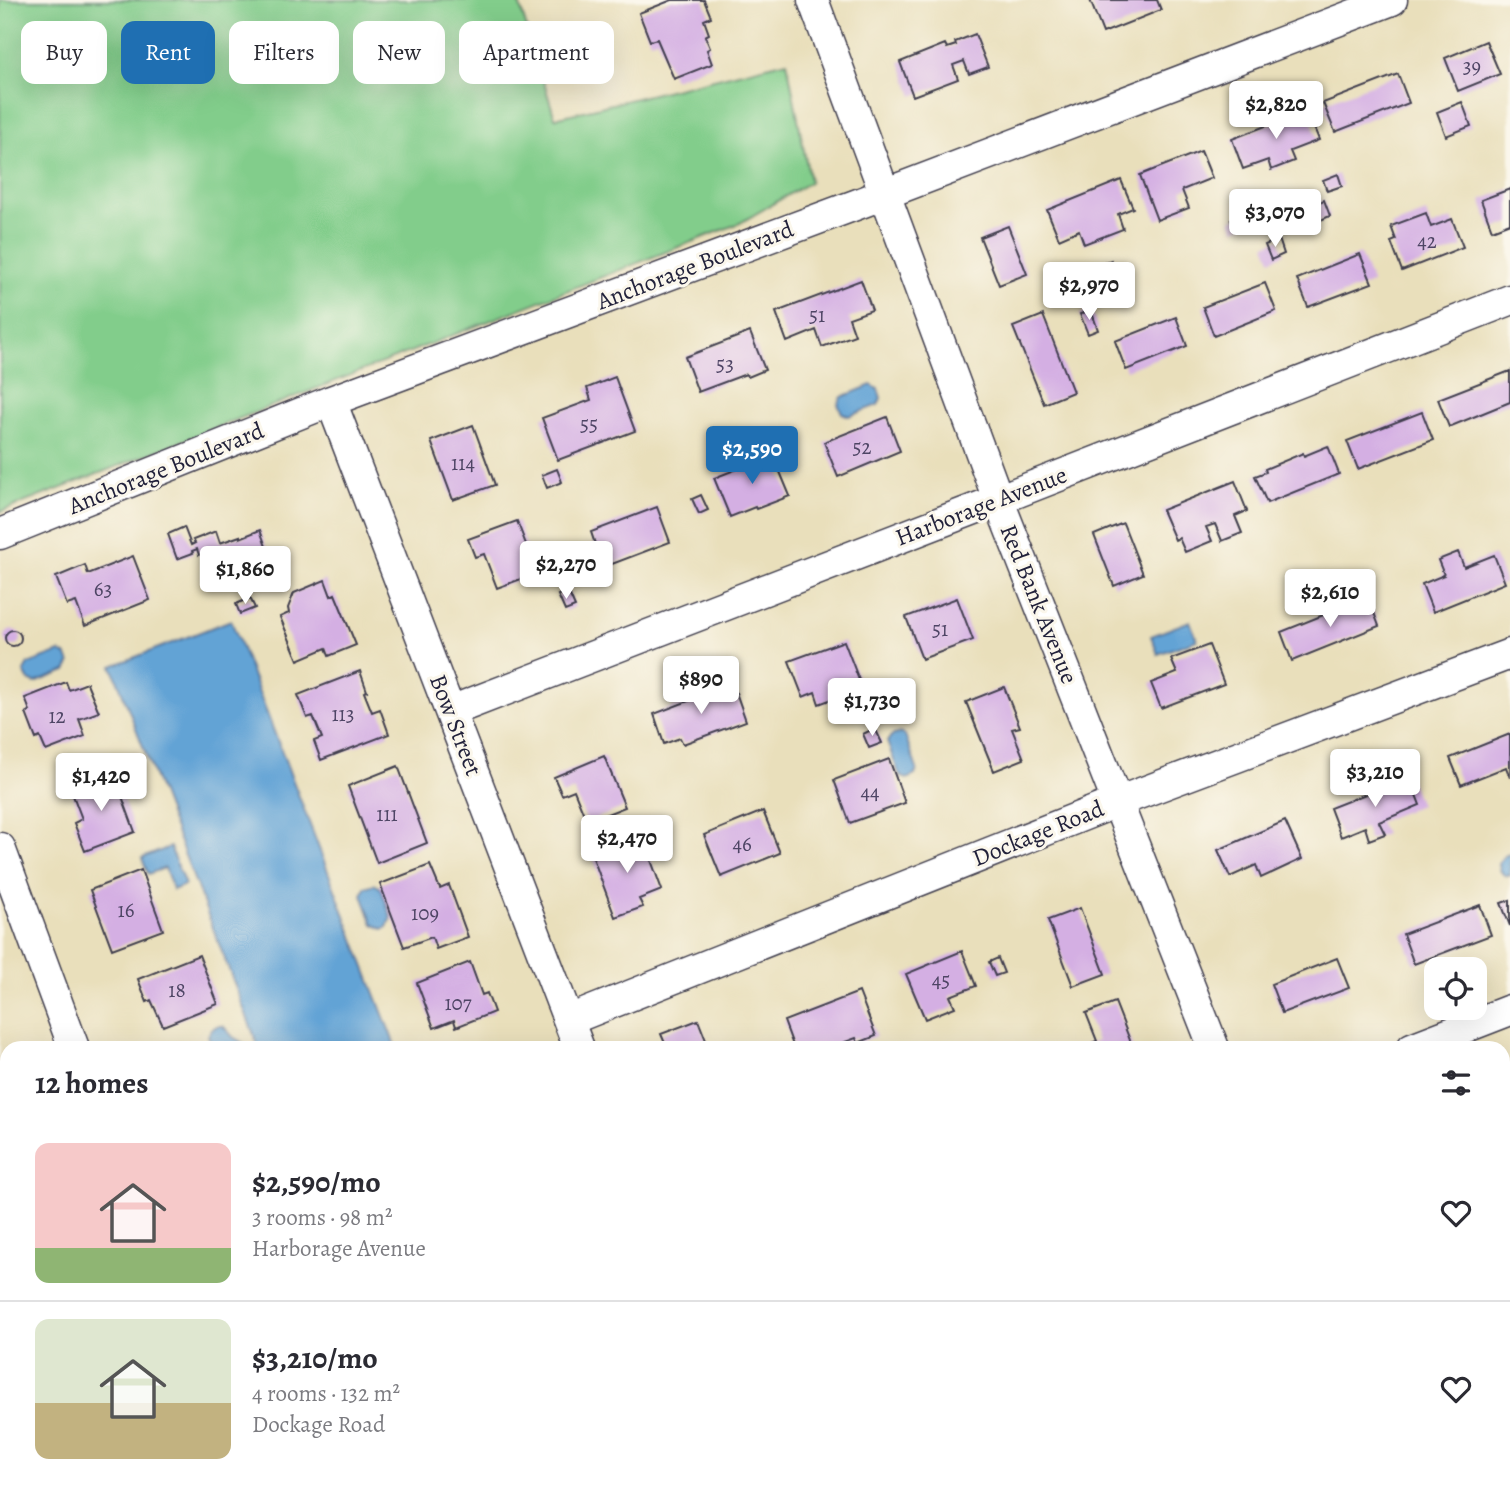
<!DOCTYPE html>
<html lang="en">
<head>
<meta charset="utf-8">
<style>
	body { margin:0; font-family:Alegreya,serif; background:#f2f2f3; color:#2b2b33; height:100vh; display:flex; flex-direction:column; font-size:26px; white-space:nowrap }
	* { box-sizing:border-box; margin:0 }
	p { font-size:23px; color:#7c7c81 }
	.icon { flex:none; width:38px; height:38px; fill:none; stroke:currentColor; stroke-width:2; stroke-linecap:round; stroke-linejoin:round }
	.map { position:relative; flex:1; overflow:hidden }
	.panel { position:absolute; left:0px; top:1041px; width:1510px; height:450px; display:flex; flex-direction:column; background:#fff; border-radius:21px 21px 0 0; box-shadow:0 7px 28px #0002 }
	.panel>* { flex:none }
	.guide { position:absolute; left:21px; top:21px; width:700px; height:63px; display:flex; gap:14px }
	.controls { position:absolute; left:1424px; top:957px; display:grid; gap:14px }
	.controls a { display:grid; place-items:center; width:63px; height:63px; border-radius:14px; background:#fff; box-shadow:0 7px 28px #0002; font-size:35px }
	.price { position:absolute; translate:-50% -60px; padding:0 16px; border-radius:7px; background:#fff; color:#222; font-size:23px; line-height:46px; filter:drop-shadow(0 2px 4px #0008) }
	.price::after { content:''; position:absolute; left:50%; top:42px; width:21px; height:16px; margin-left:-10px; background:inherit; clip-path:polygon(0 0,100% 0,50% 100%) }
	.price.on { background:#1f6fb2; color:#fff }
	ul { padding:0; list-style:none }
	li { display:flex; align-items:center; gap:21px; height:175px; padding:0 35px }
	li+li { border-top:2px solid #e1e1e2 }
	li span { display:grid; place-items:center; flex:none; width:196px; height:140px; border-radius:14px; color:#555 }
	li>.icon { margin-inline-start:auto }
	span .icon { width:84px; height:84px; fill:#fffc; stroke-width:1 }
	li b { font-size:30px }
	h2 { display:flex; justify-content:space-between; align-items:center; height:84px; padding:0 35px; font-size:30px }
	.tag { padding:0 24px; border-radius:14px; background:#fff; box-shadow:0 7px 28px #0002; font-size:24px; line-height:63px }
	.tag.on { background:#1f6fb2; color:#fff }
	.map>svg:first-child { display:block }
	.green { fill:#82cd8b; stroke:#527863; stroke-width:2 }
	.water { fill:#62a3d5; stroke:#426288; stroke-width:2 }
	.building { fill:#d4afe3 }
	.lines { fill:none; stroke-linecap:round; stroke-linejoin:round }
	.minor-casing { stroke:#403e4e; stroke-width:33 }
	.minor { stroke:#fff; stroke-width:30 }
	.labels { text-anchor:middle; stroke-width:6; stroke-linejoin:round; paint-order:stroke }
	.number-label { font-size:21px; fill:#4e4565 }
	.street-label { font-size:24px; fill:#22223b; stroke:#fbf7ec }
</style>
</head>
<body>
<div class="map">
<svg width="1510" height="1490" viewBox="0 0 1510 1490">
	<rect width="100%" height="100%" fill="#fbf7ec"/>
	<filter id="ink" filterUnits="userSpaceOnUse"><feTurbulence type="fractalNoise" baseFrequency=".0143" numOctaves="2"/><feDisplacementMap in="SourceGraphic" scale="14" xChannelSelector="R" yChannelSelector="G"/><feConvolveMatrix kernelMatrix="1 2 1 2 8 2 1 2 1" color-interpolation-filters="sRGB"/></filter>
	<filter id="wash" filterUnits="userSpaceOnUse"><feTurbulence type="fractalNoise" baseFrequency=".00686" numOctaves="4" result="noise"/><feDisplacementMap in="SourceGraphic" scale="28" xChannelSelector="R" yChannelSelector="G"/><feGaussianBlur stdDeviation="1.57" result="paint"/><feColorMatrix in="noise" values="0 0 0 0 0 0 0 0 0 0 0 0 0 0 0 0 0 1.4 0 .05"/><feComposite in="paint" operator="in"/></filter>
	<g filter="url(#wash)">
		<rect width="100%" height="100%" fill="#e9dfbb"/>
		<path class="green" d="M0,0H518L555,118L787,61L810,182L740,223L0,512Z
			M350,1484H1336L1338,1490H327Z"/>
		<path class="water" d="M871,385L878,389L881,398L878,405L849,416L842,413L838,404L842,397Z
			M231,620L396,1048H259L112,666Z
			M1190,621L1197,640L1158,654L1151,636Z
			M60,652L67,656L70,664L66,671L35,683L28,680L24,671L28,664Z
			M899,733L905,735L917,769L915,775L907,779L900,776L887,742L891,736Z
			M170,847L185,885L173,890L165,868L148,874L142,858Z
			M1510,854V876C1501,876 1499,869 1499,862L1504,856Z
			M374,884L381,888L391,917L387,927L383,929L373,924L362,895L365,887Z
			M217,1026H223L233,1037L245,1044L246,1048H214L208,1036L211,1030Z
			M7,1262V1484H63L65,1490H0V1265Z"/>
		<g id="blocks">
			<path class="building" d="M672,0H704L711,17L704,20L709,34L705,36L710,48L707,50L712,64L674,79L657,39L650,41L639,13Z
				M1090,0H1157L1161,10L1103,33Z
				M975,34L988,67L969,74L964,61L953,65L958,79L913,96L900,62L945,44L947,48L956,45L955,42Z
				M1486,41L1500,74L1458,91L1445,58Z
				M1398,74L1409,103L1335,132L1323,103Z
				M1462,102L1471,126L1446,136L1437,112Z
				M1307,110L1319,140L1290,151L1294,161L1271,170L1268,160L1243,169L1232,139Z
				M1201,151L1212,178L1182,190L1189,208L1157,220L1140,175Z
				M1338,174L1342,186L1327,191L1323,180Z
				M1121,180L1133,208L1118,214L1123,229L1084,244L1079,230L1059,239L1047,210Z
				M1510,189V223L1492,230L1481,200Z
				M1324,200L1330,216L1307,226L1300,210Z
				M1426,213L1431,227L1452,219L1463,247L1402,271L1391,242L1396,240L1391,226Z
				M1245,214L1250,223L1235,229L1231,220Z
				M1008,226L1027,274L999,285L980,237Z
				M1279,239L1284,254L1271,260L1265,245Z
				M1360,254L1372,283L1308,307L1297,279Z
				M1111,260L1116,273L1103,277L1098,265Z
				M861,280L872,310L849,318L855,335L822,347L816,330L787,342L776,312Z
				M1265,283L1276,311L1214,336L1203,307Z
				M1091,310L1098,330L1088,334L1080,314Z
				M1043,315L1073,392L1044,404L1013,327Z
				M1176,317L1187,346L1126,370L1115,341Z
				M750,332L765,370L748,377L746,374L698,392L685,357Z
				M1510,371V402L1449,427L1438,399Z
				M615,377L635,431L558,460L542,418L591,400L587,388Z
				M1422,412L1433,440L1358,469L1347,441Z
				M887,417L900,451L838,477L824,442Z
				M473,425L495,485L453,500L431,441Z
				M1328,446L1339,474L1267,503L1255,476L1266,472L1265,469L1303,453L1304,456Z
				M773,455L790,496L756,509L755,507L730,517L714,478Z
				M557,469L562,482L547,488L542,475Z
				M1235,481L1247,511L1235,516L1242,533L1222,541L1215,524L1206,527L1212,541L1185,552L1179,538L1175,540L1162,510Z
				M701,495L708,510L699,514L692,499Z
				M657,507L670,542L591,572L582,549L595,544L591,532Z
				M517,521L537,573L497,588L484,554L475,557L468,539Z
				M1123,523L1143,574L1114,586L1094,535Z
				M184,527L191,545L195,543L193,540L216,531L220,543L240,536V538L260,530L273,566L217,587L204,553L199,555L197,549L192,551L193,553L177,559L168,534Z
				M1458,552L1464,567L1494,555L1505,583L1433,612L1422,584L1444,575L1438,560Z
				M133,556L150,600L85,626L76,602L67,605L56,577L85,565L88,574Z
				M565,558L573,577L559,583L552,563Z
				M325,580L331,596L335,594L356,645L329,656L326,648L298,660L280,617L289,613L288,608L294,593Z
				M568,591L575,607L565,611L558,595Z
				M1368,597L1379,626L1292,661L1281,632Z
				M250,598L255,608L240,614L236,604Z
				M957,598L973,640L922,659L906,617Z
				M5 638a8 8 0 1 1 16 0a8 8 0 1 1-16 0Z
				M844,641L862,688L819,704L815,692L803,697L789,661Z
				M1209,645L1224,684L1161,708L1151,683L1177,673L1171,659Z
				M360,671L367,691L364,692L372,712L380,709L389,734L321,760L314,741L322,738L313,716L307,718L298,695Z
				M66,682L69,690L87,683L99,712L79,719L85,736L46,751L40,737L36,739L26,713L30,711L25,698Z
				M733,684L746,721L683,744L680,738L664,744L654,714Z
				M1004,687L1020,727L1012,729L1024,759L994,771L966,702Z
				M875,728L882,743L869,748L863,734Z
				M1510,734V778L1506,767L1461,785L1450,758Z
				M604,756L625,807L587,822L574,790L562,795L554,777Z
				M889,759L905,803L850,823L834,780Z
				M398,766L427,843L377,863L348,786Z
				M112,774L118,792L120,791L135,832L85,851L74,823L82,819L71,790Z
				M1409,777L1420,805L1379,822L1385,834L1369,840L1365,827L1341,837L1330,808Z
				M763,811L780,853L721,877L704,835Z
				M1285,821L1302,859L1261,878L1256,865L1230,877L1218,850Z
				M642,836L662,890L639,899L643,907L615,917L592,855Z
				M430,865L440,889L449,885L468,937L436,949L432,937L404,947L380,884Z
				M141,870L163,930L112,949L90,890Z
				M1510,900V926L1501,903Z
				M1480,905L1491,935L1414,964L1403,934Z
				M1080,908L1105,974L1073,986L1048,920Z
				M962,951L976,986L950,996L955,1007L925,1019L906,974Z
				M199,955L218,1004L163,1026L151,1000L147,1002L138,979Z
				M998,958L1004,973L995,976L989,962Z
				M1337,958L1349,988L1282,1013L1271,984Z
				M470,962L482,995L487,993L494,1012L456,1027L454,1020L434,1028L417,983Z
				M859,992L876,1036L858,1043L856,1038L829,1048H794L784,1021Z
				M1115,1002L1133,1048H1078L1097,1041L1086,1013Z
				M698,1020L709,1048H667L661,1034Z
				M1507,1093L1510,1101V1128L1503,1130V1095Z
				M0,1107L6,1122L0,1125Z
				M7,1155V1215L0,1216V1171L4,1170L1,1156Z
				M92,1484H109L112,1490H95Z"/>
		</g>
	</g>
	<g filter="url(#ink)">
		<use href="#blocks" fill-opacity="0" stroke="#403e4e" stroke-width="2"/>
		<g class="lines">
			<defs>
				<path id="minor" d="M813,0L998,499L1214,1048
					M331,401L579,1048
					M0,534L331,401L858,204L1392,0
					M451,711L977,508L1510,300
					M0,848L74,1048
					M569,1020L1117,802L1510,654
					M1412,1048L1510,1010
					M1503,1387L1510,1384
					M1385,1484L1388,1490
					M247,1490L251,1484"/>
			</defs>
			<use href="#minor" class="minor-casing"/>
			<use href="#minor" class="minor"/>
		</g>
	</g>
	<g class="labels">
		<g class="number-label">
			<text x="1472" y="73">39</text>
			<text x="1427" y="248">42</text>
			<text x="817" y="322">51</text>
			<text x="725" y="371">53</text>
			<text x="589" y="431">55</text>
			<text x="862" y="454">52</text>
			<text x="463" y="470">114</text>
			<text x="103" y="596">63</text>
			<text x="940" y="636">51</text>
			<text x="343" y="721">113</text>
			<text x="57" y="723">12</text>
			<text x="870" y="799">44</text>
			<text x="387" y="821">111</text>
			<text x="742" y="851">46</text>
			<text x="126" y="917">16</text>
			<text x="425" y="920">109</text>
			<text x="941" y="987">45</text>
			<text x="177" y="997">18</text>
			<text x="458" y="1010">107</text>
		</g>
		<g class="street-label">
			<text transform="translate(695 265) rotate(-21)" y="8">Anchorage Boulevard</text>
			<text transform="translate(166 468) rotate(-22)" y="8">Anchorage Boulevard</text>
			<text transform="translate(981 506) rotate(-21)" y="8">Harborage Avenue</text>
			<text transform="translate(1039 604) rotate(68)" y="8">Red Bank Avenue</text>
			<text transform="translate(456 725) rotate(69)" y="8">Bow Street</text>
			<text transform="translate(1038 833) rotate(-22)" y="8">Dockage Road</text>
		</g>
	</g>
</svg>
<div class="controls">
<a><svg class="icon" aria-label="locate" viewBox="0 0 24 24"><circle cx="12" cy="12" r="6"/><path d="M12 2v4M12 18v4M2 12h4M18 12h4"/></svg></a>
</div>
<b class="price" style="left:1276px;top:141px">$2,820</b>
<b class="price" style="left:1275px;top:249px">$3,070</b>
<b class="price" style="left:1089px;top:322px">$2,970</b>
<b class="price on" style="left:752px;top:486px">$2,590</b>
<b class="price" style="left:566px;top:601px">$2,270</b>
<b class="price" style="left:245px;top:606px">$1,860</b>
<b class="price" style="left:1330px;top:629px">$2,610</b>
<b class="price" style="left:701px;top:716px">$890</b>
<b class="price" style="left:872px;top:738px">$1,730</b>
<b class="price" style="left:1375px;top:809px">$3,210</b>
<b class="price" style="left:101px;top:813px">$1,420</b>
<b class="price" style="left:627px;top:875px">$2,470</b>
<div class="guide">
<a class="tag">Buy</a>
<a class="tag on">Rent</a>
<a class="tag">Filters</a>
<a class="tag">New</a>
<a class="tag">Apartment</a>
</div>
<section class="panel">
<h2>12 homes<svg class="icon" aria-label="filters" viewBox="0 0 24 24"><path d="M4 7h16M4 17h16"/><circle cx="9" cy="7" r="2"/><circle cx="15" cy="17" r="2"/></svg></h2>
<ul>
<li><span style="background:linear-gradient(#f6c9c9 75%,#8fb573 0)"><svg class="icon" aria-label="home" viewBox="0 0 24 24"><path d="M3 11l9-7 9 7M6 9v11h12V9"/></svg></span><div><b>$2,590/mo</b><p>3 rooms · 98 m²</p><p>Harborage Avenue</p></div><svg class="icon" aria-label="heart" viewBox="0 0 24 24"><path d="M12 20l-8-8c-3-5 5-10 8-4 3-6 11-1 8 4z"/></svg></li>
<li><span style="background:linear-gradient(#dfe7d0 60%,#c2b280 0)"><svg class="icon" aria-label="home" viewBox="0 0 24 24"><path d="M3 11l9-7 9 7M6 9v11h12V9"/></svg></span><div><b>$3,210/mo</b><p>4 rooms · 132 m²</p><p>Dockage Road</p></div><svg class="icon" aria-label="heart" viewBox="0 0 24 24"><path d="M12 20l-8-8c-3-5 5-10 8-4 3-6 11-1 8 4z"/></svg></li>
</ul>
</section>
</div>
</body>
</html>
